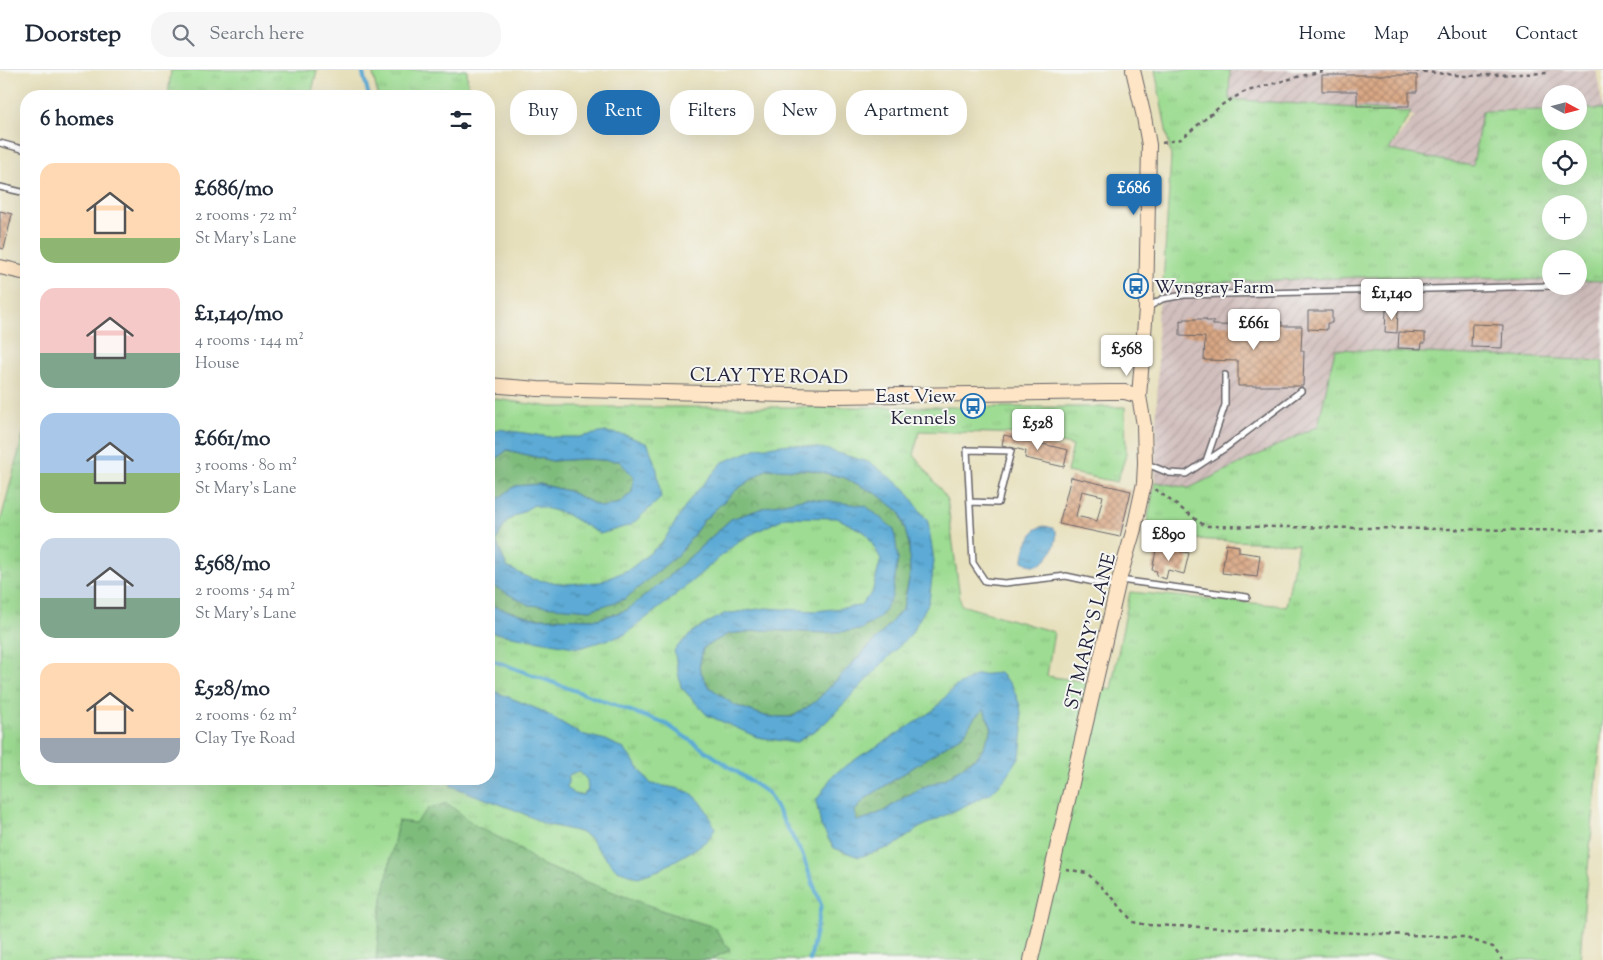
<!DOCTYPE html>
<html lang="en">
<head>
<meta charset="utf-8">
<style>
	body { margin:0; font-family:"Sorts Mill Goudy",serif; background:#f6f6f7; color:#1f2937; height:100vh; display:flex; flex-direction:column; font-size:19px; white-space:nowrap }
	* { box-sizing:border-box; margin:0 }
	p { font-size:16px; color:#747a83 }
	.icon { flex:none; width:28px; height:28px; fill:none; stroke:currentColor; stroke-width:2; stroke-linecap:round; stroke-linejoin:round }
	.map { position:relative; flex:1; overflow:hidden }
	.side { position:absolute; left:20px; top:20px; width:475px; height:695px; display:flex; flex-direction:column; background:#fff; border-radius:20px; box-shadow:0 5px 20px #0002 }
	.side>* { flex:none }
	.hud { position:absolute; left:510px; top:20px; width:475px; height:45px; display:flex; gap:10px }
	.needle { width:32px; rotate:97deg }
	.tools { position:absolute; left:1542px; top:15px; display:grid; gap:10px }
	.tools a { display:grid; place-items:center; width:45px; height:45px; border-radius:50%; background:#fff; box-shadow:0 5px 20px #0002; font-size:25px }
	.price { position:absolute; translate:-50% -42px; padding:0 11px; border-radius:5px; background:#fff; color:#222; font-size:16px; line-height:32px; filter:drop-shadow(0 1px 2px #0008) }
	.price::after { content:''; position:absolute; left:50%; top:30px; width:15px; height:11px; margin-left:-8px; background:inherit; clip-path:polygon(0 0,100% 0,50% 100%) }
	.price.active { background:#1f6fb2; color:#fff }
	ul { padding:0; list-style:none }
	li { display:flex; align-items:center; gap:15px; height:125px; padding:0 20px }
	li span { display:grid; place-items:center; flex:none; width:140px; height:100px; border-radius:15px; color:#555 }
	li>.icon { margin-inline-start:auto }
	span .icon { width:60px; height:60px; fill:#fffc; stroke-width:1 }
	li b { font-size:21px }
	h2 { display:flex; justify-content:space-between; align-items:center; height:60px; padding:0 20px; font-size:21px }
	.chip { padding:0 18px; border-radius:20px; background:#fff; box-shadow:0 5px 20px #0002; font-size:18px; line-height:45px }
	.chip.active { background:#1f6fb2; color:#fff }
	header { display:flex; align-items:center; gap:30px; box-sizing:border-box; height:70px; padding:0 25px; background:#fff; border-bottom:1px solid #e0e1e3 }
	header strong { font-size:24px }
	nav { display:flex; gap:28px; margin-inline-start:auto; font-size:18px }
	.search { width:350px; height:45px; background:#f6f6f7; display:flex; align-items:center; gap:12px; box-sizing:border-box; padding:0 18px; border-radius:20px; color:#747a83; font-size:19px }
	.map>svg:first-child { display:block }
	.industrial { fill:url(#industrial-furrows) }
	.grass { fill:url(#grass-tufts); stroke:#607f66; fill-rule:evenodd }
	.forest { fill:url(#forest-crowns); stroke:#506f5c }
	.water { fill:url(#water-ripples); stroke:#3e6688; fill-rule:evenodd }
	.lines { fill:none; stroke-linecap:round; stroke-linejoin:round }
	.stream { stroke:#5baad5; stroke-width:4 }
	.building { fill:url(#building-cross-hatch); fill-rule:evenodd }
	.lane-casing { stroke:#676468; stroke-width:8 }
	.secondary-casing { stroke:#676468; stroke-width:16 }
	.path { stroke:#676468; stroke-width:2.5; stroke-dasharray:4 4; stroke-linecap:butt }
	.lane { stroke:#fff; stroke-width:5 }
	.secondary { stroke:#fee5c5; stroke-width:14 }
	.labels { text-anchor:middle; stroke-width:4; stroke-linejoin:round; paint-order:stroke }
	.poi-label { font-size:19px; fill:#22223b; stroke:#f6f6f2; text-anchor:start }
	.street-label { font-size:19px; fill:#22223b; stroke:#f6f6f2 }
</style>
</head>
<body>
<header>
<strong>Doorstep</strong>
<div class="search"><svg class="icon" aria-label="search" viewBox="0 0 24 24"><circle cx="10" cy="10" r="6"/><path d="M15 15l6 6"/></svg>Search here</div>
<nav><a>Home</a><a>Map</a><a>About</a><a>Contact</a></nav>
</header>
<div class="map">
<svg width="1603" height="890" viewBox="0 0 1603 890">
	<defs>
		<pattern id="industrial-furrows" width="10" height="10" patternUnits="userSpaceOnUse" patternTransform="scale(1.25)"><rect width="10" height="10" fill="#d1bfbd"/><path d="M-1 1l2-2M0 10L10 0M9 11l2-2" fill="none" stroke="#b3a4a3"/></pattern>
		<pattern id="grass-tufts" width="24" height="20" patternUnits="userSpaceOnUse" patternTransform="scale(1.25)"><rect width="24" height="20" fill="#9ddc92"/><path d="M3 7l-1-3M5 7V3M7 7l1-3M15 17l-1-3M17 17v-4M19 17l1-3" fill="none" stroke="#87bc7f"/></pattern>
		<pattern id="forest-crowns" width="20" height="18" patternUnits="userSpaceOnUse" patternTransform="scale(1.25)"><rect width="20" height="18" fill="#7ebc7c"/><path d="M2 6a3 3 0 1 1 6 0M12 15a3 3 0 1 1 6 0" fill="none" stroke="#679867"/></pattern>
		<pattern id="water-ripples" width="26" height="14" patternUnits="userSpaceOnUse" patternTransform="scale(1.25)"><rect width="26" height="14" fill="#5baad5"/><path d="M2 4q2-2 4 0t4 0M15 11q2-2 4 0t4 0" fill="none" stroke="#4b8aae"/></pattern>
		<pattern id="building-cross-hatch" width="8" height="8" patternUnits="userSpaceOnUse" patternTransform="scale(1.25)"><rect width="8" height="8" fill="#d9a885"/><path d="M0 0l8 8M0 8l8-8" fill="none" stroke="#b0886e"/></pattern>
	</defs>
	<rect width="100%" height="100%" fill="#f6f6f2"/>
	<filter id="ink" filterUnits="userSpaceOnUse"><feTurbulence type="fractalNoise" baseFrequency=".02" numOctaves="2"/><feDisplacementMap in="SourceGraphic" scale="10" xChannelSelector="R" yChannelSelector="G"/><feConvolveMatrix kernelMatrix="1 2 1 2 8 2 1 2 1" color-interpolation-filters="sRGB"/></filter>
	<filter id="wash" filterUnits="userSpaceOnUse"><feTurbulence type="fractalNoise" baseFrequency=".0096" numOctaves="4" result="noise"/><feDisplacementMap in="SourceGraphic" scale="20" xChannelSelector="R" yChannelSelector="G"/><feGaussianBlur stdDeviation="1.12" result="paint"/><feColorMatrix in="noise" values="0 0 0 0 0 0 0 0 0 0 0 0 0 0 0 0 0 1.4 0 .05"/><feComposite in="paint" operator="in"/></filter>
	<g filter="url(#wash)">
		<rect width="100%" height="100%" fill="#e7e0bc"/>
		<path class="industrial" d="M1230,0H1596L1603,39H1579V24H1551V40L1483,41L1473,96L1389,80L1415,46L1229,29Z
			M1393,206L1551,210V216H1579V210L1603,211V291L1335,279L1318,356L1189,418L1155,412L1158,289L1157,247L1163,214Z"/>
		<path class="grass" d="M171,0H317L311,26H168Z
			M372,0H467L468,26H378Z
			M1155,0H1230L1229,29L1411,42L1389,80L1473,96L1482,41L1551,40V51H1579V39H1603V211L1579,210V189H1551V210L1393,206L1163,214L1171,87ZM1551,79H1579V106H1551ZM1551,134H1579V161H1551Z
			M1335,279L1603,291V647L1582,859L1580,890H0V453L26,354V709H489V328L551,337H1125L1126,385L1117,412L1067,402L1073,376L1028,364L919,361L914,385L947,428L961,535L1054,562L1047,606L1080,611L1111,619L1130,522L1286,536L1298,474L1144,467L1155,412L1189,418L1318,356Z"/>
		<path class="forest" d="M507,380L552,391L583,389L619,391L634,406L632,422L620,433L601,437L568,421L540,414L516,416L499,428L489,443V395Z
			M767,399L811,400L843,407L877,424L900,442L909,474L910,505L903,538L882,563L815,632L792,647H768L734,635L708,616L699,598L703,578L728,564L765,560L825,563L860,560L898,489L865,436L731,449L668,507L628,540L598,549L534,548L489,535V509L495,517L590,540L681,482L704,450L736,420Z
			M984,639L992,659L980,684L965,695L945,709L923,717L903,728L884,741L870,747L857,751L854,742L865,729L964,664L975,647Z
			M447,733L476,756L515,776L542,795L669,843L714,857L730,880L710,890H376L381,837L398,751L415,753L429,738Z"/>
		<path class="water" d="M499,359L550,367H579L605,362L625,365L648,374L657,400L661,428L631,455L600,464L566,444L534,435L507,451L496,471L507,497L531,509L565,514L600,512L630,499L662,473L691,428L723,392L758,378L791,374L825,379L871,393L905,419L928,452L934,491L929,532L911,564L823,655L795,673L757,667L707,645L681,617L674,580L695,560L724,544L766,538L816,541L859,536L872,523L881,489L866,463L837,448L786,447L740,470L671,529L624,565L579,578L489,562V535L534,548L598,549L627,540L668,507L731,449L766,437L806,428L866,436L894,459L898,489L892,527L880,547L860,560L825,563L765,560L728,564L703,578L699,598L708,616L734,635L768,647H792L815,632L882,563L903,538L910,505L909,474L900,442L877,424L843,407L811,400L767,399L736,420L704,450L681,482L625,529L590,540L529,535L495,517L489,509V443L499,428L515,416L540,414L568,421L601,437L620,433L632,422L634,407L619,391L583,389L552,391L507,380L489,395V364Z
			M1044,456C1048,457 1052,457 1055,460C1061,468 1046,508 1023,491C1023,478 1029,469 1036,459Z
			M1000,603L1012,616L1020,635L1023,660L1020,686L1005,709L991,723L919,758L894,776L859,787L834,778L821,756L816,731L833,705L862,685L888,670L935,639L953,618L976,605ZM984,639L992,659L980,684L965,695L945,709L923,717L903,728L884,741L870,747L857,751L854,742L865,729L964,664L975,647Z
			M489,619L542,641L581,664L606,670L624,679L651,714C662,716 675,717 686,721C701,726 709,745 715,758L709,769L695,779L659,800L638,807L617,800L598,779L590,768L580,762L545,754L518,741L451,716L449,709H489ZM579,701L587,710L588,720L583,725L574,724L567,717L569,706Z"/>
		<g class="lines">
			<path class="stream" d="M362,0L369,26
				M489,589L666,654L768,723L802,784L821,835L810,890"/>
		</g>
		<g id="blocks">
			<path class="building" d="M1322,5H1417V22H1409V36H1357V21H1322Z
				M0,141L12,144L4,179L0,178Z
				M1386,240H1398L1397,263L1385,262Z
				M1308,241H1332V253H1327V260L1308,259Z
				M1184,249H1206V251H1213V255L1267,256V252H1282V256H1302L1301,281H1304L1303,316H1238V291L1204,290L1205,267L1180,266V250L1184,251Z
				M1472,254L1503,255L1502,278L1471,277Z
				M1399,262L1425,263V273H1422L1421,279L1398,278Z
				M1004,365L1068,380L1064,397L1025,388L1026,381L1002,375Z
				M1071,407L1131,421L1120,467L1059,454ZM1082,421L1103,426L1097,451L1076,446Z
				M1226,474L1239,476V482L1260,485L1257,507L1222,503Z
				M1157,476L1189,483L1184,504L1168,500L1166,509L1156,506L1157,501L1152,500Z"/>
		</g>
	</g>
	<g filter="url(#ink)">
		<use href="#blocks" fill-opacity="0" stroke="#676468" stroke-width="1"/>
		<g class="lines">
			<defs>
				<path id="lane" d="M0,73L26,80
					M0,117L26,123
					M1147,238L1162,229L1184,225L1551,216
					M1206,391L1225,335V305
					M1147,394L1169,403L1186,404L1224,379L1301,321
					M970,432L998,433L1011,381L967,380L973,493L985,511L1005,513L1066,506L1117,517
					M1120,510L1247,527"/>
				<path id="secondary" d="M0,197L26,203
					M489,315L538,319L834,326L1110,322H1125L1139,326
					M1031,890L1119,510L1134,459L1144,413L1145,393L1144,355L1139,326L1146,239L1149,75L1144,47L1133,0"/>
			</defs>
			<use href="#lane" class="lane-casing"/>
			<use href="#secondary" class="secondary-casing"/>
			<path class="path" d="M1407,0L1465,6L1549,3
				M1162,73L1181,69L1223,34L1244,22L1297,7L1328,0
				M1155,419L1205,456L1603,461
				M1066,799L1087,803L1112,827L1133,852L1148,855L1463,867L1493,877L1502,890"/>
			<use href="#lane" class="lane"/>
			<use href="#secondary" class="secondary"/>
		</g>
	</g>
	<defs>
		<symbol id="bus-ring" viewBox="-11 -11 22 22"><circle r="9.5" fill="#f6f6f2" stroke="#1f6fb2" stroke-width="1.5"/><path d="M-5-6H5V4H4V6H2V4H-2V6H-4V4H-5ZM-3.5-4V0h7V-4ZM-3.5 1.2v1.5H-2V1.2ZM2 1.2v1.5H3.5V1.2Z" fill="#1f6fb2"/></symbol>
	</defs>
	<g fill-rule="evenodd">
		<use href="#bus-ring" x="1122" y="202" width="28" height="28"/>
		<use href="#bus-ring" x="959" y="322" width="28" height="28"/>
	</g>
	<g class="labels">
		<g class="poi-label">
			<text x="1154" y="223">Wyngray Farm</text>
			<text x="956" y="332" text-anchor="end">East View<tspan x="956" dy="22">Kennels</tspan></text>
		</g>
		<g class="street-label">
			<text transform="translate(769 305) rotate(1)" y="7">CLAY TYE ROAD</text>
			<text transform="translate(1089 561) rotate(-76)" y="7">ST MARY'S LANE</text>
		</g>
	</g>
</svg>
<div class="tools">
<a><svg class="needle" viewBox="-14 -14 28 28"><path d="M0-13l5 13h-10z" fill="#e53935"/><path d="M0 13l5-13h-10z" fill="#747a83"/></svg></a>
<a><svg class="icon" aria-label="locate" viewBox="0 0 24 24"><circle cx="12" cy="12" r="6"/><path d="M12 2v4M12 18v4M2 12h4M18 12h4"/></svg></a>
<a>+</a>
<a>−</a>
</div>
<b class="price active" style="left:1134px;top:146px">£686</b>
<b class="price" style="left:1392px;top:251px">£1,140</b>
<b class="price" style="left:1254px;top:281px">£661</b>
<b class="price" style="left:1127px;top:307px">£568</b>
<b class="price" style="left:1038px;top:381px">£528</b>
<b class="price" style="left:1169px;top:492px">£890</b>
<div class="hud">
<a class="chip">Buy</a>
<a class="chip active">Rent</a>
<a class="chip">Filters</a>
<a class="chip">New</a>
<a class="chip">Apartment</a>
</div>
<section class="side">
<h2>6 homes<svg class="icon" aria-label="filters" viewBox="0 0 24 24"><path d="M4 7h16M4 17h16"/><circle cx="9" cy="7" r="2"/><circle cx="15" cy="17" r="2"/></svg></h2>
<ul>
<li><span style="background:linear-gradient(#ffd9b3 75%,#8fb573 0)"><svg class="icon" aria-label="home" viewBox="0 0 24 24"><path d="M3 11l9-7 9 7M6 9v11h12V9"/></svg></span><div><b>£686/mo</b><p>2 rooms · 72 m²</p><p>St Mary's Lane</p></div></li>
<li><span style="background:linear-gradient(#f6c9c9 65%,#7fa58c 0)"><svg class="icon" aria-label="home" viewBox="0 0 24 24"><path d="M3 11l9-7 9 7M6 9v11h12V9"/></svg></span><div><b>£1,140/mo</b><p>4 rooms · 144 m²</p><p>House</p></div></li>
<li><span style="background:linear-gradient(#a9c7e8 60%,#8fb573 0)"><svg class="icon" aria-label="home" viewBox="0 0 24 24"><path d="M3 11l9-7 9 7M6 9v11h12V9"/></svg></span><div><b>£661/mo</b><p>3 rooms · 80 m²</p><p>St Mary's Lane</p></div></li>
<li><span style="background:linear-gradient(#c9d6e8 60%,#7fa58c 0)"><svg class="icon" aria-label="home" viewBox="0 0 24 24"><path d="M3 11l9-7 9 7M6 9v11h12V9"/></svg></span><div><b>£568/mo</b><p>2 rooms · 54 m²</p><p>St Mary's Lane</p></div></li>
<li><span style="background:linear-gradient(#ffd9b3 75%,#9aa5b1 0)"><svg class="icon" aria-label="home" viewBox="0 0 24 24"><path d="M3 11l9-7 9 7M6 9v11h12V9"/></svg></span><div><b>£528/mo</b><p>2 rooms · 62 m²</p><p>Clay Tye Road</p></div></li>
</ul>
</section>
</div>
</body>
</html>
